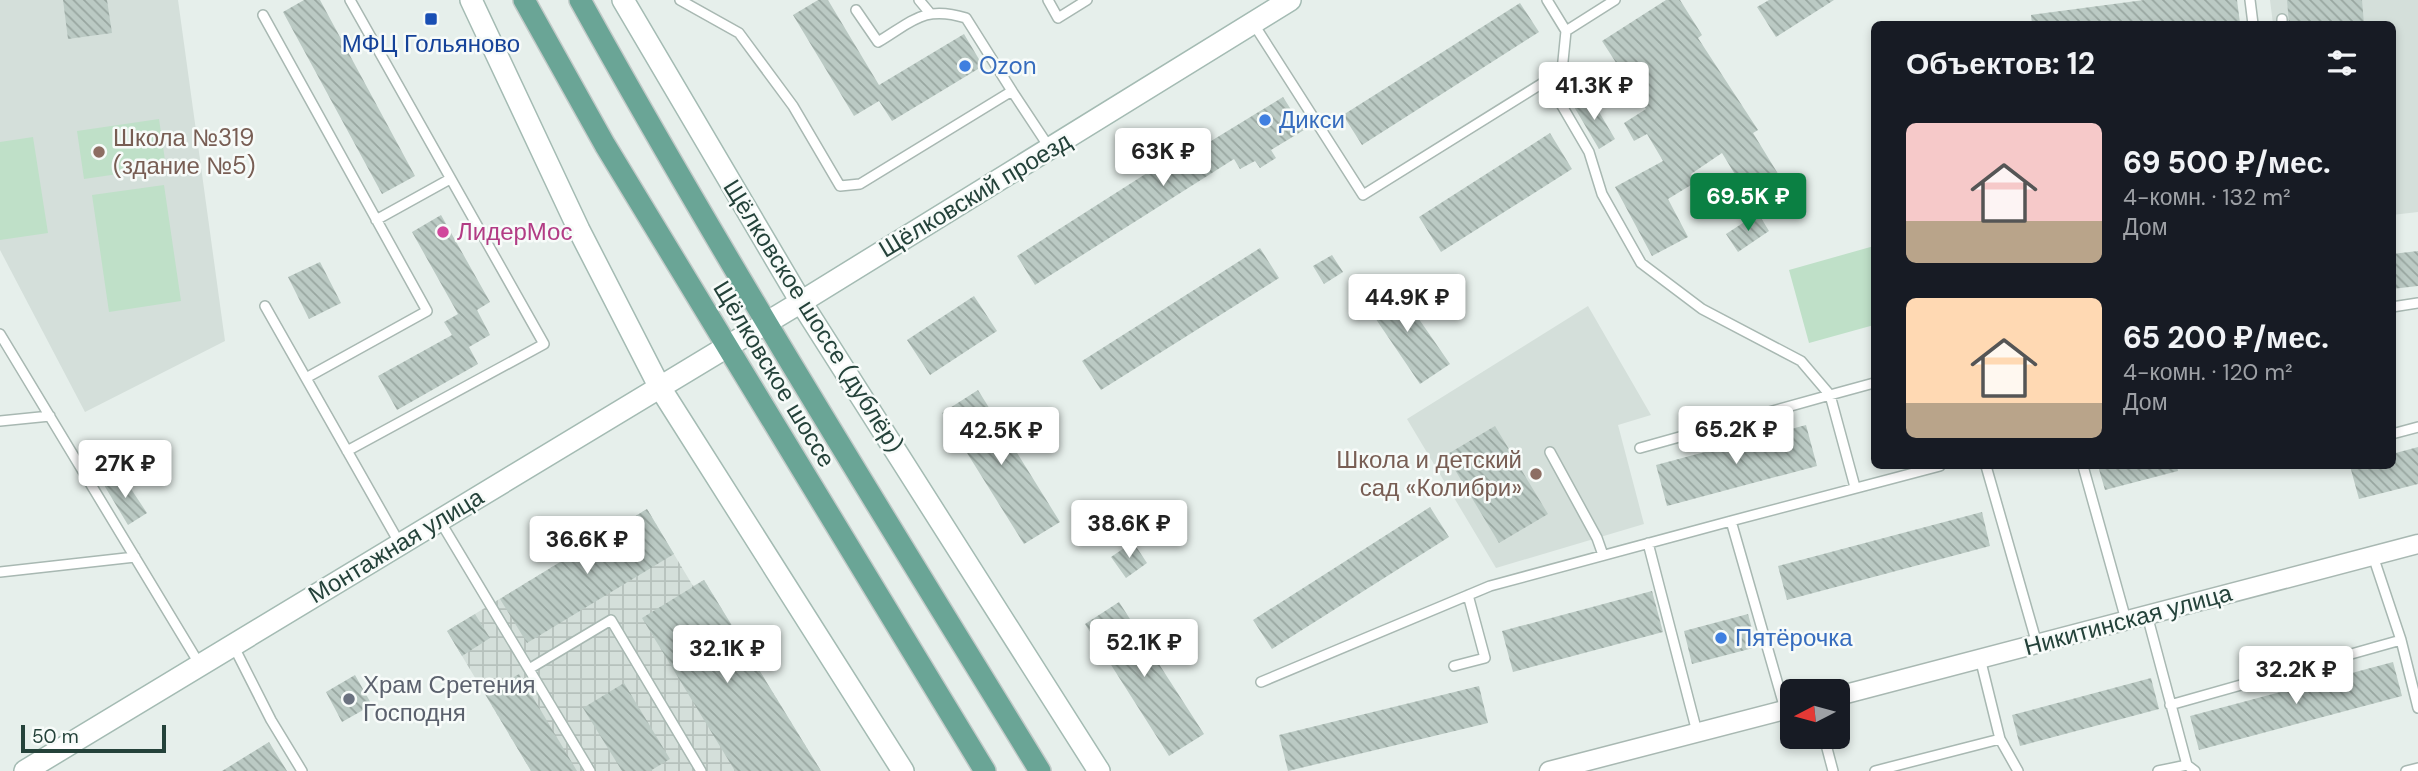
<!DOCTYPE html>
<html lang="ru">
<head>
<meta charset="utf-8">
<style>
	body { margin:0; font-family:"DM Sans",sans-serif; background:#242831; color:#f1f3f6; height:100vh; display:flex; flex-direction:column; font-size:26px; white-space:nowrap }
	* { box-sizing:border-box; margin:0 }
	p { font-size:23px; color:#9ea1a6 }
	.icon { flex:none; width:38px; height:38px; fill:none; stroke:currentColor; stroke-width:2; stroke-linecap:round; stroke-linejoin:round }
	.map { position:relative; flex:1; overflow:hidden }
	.sheet { position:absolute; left:1871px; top:21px; width:525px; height:448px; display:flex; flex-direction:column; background:#171b24; border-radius:10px; box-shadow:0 4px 10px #0003 }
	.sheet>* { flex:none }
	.needle { width:46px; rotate:264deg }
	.controls { position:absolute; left:1780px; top:679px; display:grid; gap:14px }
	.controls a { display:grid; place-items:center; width:70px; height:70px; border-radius:10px; background:#171b24; box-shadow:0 4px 10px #0003; font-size:35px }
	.scale { position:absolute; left:21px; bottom:18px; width:145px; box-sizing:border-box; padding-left:7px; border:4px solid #24423a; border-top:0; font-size:19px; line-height:24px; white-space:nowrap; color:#24423a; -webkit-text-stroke:5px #f7fbf9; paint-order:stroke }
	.price { position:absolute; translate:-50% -60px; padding:0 16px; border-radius:7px; background:#fff; color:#222; font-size:23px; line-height:46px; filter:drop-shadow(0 2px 4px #0008) }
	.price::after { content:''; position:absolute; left:50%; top:42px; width:21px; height:16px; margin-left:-10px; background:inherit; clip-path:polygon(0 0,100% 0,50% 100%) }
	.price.current { background:#0b8043; color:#fff }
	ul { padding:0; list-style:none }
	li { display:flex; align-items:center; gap:21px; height:175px; padding:0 35px }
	li span { display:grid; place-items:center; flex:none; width:196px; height:140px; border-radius:10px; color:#555 }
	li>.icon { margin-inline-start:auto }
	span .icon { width:84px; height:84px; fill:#fffc; stroke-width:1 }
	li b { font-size:30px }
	h2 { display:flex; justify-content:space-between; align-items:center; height:84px; padding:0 35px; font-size:30px }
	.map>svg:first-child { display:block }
	.built { fill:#d4dfda }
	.industrial { fill:url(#industrial-grid) }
	.pitch { fill:#bfe0c8 }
	.building { fill:url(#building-back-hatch) }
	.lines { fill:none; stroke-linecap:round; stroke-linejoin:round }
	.lane-casing { stroke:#a8b8b2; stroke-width:12 }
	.street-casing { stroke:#a8b8b2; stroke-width:21 }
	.secondary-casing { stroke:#a4bbb3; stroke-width:24 }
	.primary-casing { stroke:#c2cac8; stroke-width:24 }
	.lane { stroke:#fff; stroke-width:9 }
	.street { stroke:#fff; stroke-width:18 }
	.secondary { stroke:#fff; stroke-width:21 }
	.primary { stroke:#6aa596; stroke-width:21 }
	.transit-dot { fill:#1a4fb4; stroke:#f7fbf9; stroke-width:2.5 }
	.shop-dot { fill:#3f7fe0; stroke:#f7fbf9; stroke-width:2.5 }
	.education-dot { fill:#8d6e63; stroke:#f7fbf9; stroke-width:2.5 }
	.hotel-dot { fill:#d1479c; stroke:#f7fbf9; stroke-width:2.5 }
	.worship-dot { fill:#6b7280; stroke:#f7fbf9; stroke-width:2.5 }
	.labels { text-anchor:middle; stroke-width:5; stroke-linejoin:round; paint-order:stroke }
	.transit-label { font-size:24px; fill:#164399; stroke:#f7fbf9 }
	.shop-label { font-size:24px; fill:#366cbe; stroke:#f7fbf9; text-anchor:start }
	.education-label { font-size:24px; fill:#785e54; stroke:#f7fbf9; text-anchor:start }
	.street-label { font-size:24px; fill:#24423a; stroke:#f7fbf9 }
	.hotel-label { font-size:24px; fill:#b23c85; stroke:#f7fbf9; text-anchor:start }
	.worship-label { font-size:24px; fill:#5b616d; stroke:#f7fbf9; text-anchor:start }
</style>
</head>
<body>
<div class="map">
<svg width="2418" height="771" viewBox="0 0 2418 771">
	<defs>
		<pattern id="industrial-grid" width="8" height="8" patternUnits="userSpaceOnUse" patternTransform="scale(1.75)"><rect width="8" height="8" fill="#d4dfda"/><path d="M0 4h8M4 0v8" fill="none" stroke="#b6c1bc"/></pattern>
		<pattern id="building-back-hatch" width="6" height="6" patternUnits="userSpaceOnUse" patternTransform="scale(1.75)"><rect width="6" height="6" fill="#bbcac4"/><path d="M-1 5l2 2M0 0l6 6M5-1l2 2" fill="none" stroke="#98a6a0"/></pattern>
	</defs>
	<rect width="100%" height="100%" fill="#e6efeb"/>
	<path class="built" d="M0,0H178L225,341L85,412L0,250Z
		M2270,0H2418V212L2392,215V24H2273Z
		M1588,306L1651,415L1618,425L1644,524L1496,568L1407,419Z"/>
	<path class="industrial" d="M647,509L693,586L704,580L821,771H531L447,631Z"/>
	<path class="pitch" d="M159,119L166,167L84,179L77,131Z
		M33,137L48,233L0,240V142Z
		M164,185L181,301L109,312L92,195Z
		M1874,246V325L1809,343L1789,270Z"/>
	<path class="building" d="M63,0H107L112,33L68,39Z
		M304,0H320L415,176L382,194L283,12Z
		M818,0H828L879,85L964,34L983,66L892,121L879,101L854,116L793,15Z
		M1666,0H1680L1702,35L1698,38L1758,130L1753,133L1785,185L1753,204L1722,153L1691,174L1696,182L1668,199L1688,237L1652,256L1615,187L1663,161L1647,134L1634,141L1624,123L1646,109L1602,41Z
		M1769,0H1834L1776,37L1757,7Z
		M2144,0H2237L2240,23L2032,24L2031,15Z
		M2287,0H2362L2364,24H2289Z
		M1520,3L1539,32L1362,145L1343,115Z
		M1589,95L1615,139L1599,149L1573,105Z
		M1283,97L1304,130L1271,150L1276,158L1260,168L1255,161L1240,169L1234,159L1035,285L1017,256L1194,143L1198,149Z
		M1550,133L1572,169L1441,252L1419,217Z
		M1758,213L1769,231L1738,252L1726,234Z
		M441,215L490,302L477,310L490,335L469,347L478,364L397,410L378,376L452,335L444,322L458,314L412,232Z
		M1260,248L1279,278L1101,390L1082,361Z
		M2418,251V286L2392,289V254Z
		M1332,255L1343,272L1324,284L1313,266Z
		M320,262L341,303L309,319L288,277Z
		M1394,283L1450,364L1420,384L1365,303Z
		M974,296L997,331L930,375L907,340Z
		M978,390L1060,522L1024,544L942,413Z
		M1806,425L1817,466L1667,506L1656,465Z
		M1495,426L1548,514L1499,543L1446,455Z
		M2418,447V484L2359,499L2350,466H2392V454Z
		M2098,466H2177L2178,471L2105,490Z
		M121,474L147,513L128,525L104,485Z
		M1430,507L1449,537L1272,649L1253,620Z
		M647,509L674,554L527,643L500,599Z
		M1982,512L1990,546L1787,600L1778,566Z
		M1133,542L1147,563L1126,578L1111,557Z
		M704,580L821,771H735L642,618Z
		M1652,591L1663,632L1513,672L1502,631Z
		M1119,602L1204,734L1169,756L1085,624Z
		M475,614L490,638L462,656L447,631Z
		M1748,614L1757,647L1692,664L1684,631Z
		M2393,662L2402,696L2199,750L2190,716Z
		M519,674L577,771H531L485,694Z
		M355,675L372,705L342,722L326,692Z
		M2151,678L2159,709L2020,746L2012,715Z
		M624,683L670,759L650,771H622L583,708Z
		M1479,686L1488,723L1288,771L1279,735Z
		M269,742L287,771H222Z"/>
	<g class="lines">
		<defs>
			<path id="lane" d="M680,0L739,33L793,106L840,186L860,184L1012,91L1049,147
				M919,0L929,12
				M1048,0L1058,18L1087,0
				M1547,0L1566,31
				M2250,0L2253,24
				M856,10L878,42C913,21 924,5 966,18L1012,91
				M263,15L427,311L306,378
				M2282,19V24
				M1253,23L1363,195L1562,71L1566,31L1615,0
				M1562,71L1561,104L1589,152L1602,194L1641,263L1702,309L1801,361L1830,395L1874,383
				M376,220L450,179
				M265,306L400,544
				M2392,307L2418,303
				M0,334L200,665
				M0,421L50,416
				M2392,434L2418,427
				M1640,448L1830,395L1855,487
				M347,451L544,344L350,0
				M1550,452L1597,538L1603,555
				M1986,466L2037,644
				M2083,466L2126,620
				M440,521L590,771
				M1648,543L1697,732
				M2373,556L2401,640L2418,708
				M0,572L135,557
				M2147,615L2187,765L2195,771
				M234,647L271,720L302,771
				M1980,658L2000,739L2018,771
				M1454,666L1485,658L1468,595
				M529,669L611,620L701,771
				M1261,682L1490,586L1731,521
				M2170,705L2401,640
				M1785,709L1731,521L1940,466
				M1824,737L1833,771
				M1875,771L2000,739
				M2158,771L2187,765
				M2406,771L2418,768"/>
			<path id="street" d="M1838,696L2418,544
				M1549,771L1792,708"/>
			<path id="secondary" d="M471,0L579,230L659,386L903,771
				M623,0L801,302L1099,771
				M25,771L801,302L1290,0"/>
			<path id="primary" d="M524,0L605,145L985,771
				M580,0C725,262 884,516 1040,771"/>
		</defs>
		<use href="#lane" class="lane-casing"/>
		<use href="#street" class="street-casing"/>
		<use href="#secondary" class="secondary-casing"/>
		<use href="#primary" class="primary-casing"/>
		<use href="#lane" class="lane"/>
		<use href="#street" class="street"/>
		<use href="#secondary" class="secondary"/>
		<use href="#primary" class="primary"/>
	</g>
	<rect class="transit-dot" x="424" y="12" width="14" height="14" rx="3.5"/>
	<g class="shop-dot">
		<circle cx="965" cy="66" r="7"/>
		<circle cx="1265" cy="120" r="7"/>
		<circle cx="1721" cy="638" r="7"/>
	</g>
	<g class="education-dot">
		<circle cx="99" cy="152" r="7"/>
		<circle cx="1536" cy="474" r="7"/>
	</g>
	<circle class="hotel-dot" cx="443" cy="232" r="7"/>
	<circle class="worship-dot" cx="349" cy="699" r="7"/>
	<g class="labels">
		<g class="transit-label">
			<text x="431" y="52">МФЦ Гольяново</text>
		</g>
		<g class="shop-label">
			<text x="979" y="74">Ozon</text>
			<text x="1279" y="128">Дикси</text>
			<text x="1735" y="646">Пятёрочка</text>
		</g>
		<g class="education-label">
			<text x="113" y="146">Школа №319<tspan x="113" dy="28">(здание №5)</tspan></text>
			<text x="1522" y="468" text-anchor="end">Школа и детский<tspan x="1522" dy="28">сад «Колибри»</tspan></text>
		</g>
		<g class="street-label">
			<text transform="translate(975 195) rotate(-31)" y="8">Щёлковский проезд</text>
			<text transform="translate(813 316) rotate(58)" y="8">Щёлковское шоссе (дублёр)</text>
			<text transform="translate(774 374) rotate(59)" y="8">Щёлковское шоссе</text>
			<text transform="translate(396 546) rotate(-31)" y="8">Монтажная улица</text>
			<text transform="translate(2128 620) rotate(-15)" y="8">Никитинская улица</text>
		</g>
		<g class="hotel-label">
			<text x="457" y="240">ЛидерМос</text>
		</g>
		<g class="worship-label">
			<text x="363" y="693">Храм Сретения<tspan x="363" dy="28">Господня</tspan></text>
		</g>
	</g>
</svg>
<div class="controls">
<a><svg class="needle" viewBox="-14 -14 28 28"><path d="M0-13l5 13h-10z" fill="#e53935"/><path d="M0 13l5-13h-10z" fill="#9ea1a6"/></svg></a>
</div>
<div class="scale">50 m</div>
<b class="price" style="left:1594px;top:122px">41.3K ₽</b>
<b class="price" style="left:1163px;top:188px">63K ₽</b>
<b class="price current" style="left:1748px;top:233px">69.5K ₽</b>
<b class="price" style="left:1407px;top:334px">44.9K ₽</b>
<b class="price" style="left:1736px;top:466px">65.2K ₽</b>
<b class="price" style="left:1001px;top:467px">42.5K ₽</b>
<b class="price" style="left:125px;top:500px">27K ₽</b>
<b class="price" style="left:1129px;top:560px">38.6K ₽</b>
<b class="price" style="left:587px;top:576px">36.6K ₽</b>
<b class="price" style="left:1144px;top:679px">52.1K ₽</b>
<b class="price" style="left:727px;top:685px">32.1K ₽</b>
<b class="price" style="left:2296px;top:706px">32.2K ₽</b>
<section class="sheet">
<h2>Объектов: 12<svg class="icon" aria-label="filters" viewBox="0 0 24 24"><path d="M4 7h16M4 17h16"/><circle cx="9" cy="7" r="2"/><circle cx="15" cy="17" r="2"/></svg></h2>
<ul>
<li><span style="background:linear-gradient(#f6c9c9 70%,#b9a48a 0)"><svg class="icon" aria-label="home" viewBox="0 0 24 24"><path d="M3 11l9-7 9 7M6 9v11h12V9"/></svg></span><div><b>69 500 ₽/мес.</b><p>4-комн. · 132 m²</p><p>Дом</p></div></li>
<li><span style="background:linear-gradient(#ffd9b3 75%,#b9a48a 0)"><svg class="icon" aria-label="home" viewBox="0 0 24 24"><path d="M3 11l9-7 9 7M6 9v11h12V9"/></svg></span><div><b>65 200 ₽/мес.</b><p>4-комн. · 120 m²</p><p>Дом</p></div></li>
</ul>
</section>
</div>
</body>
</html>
